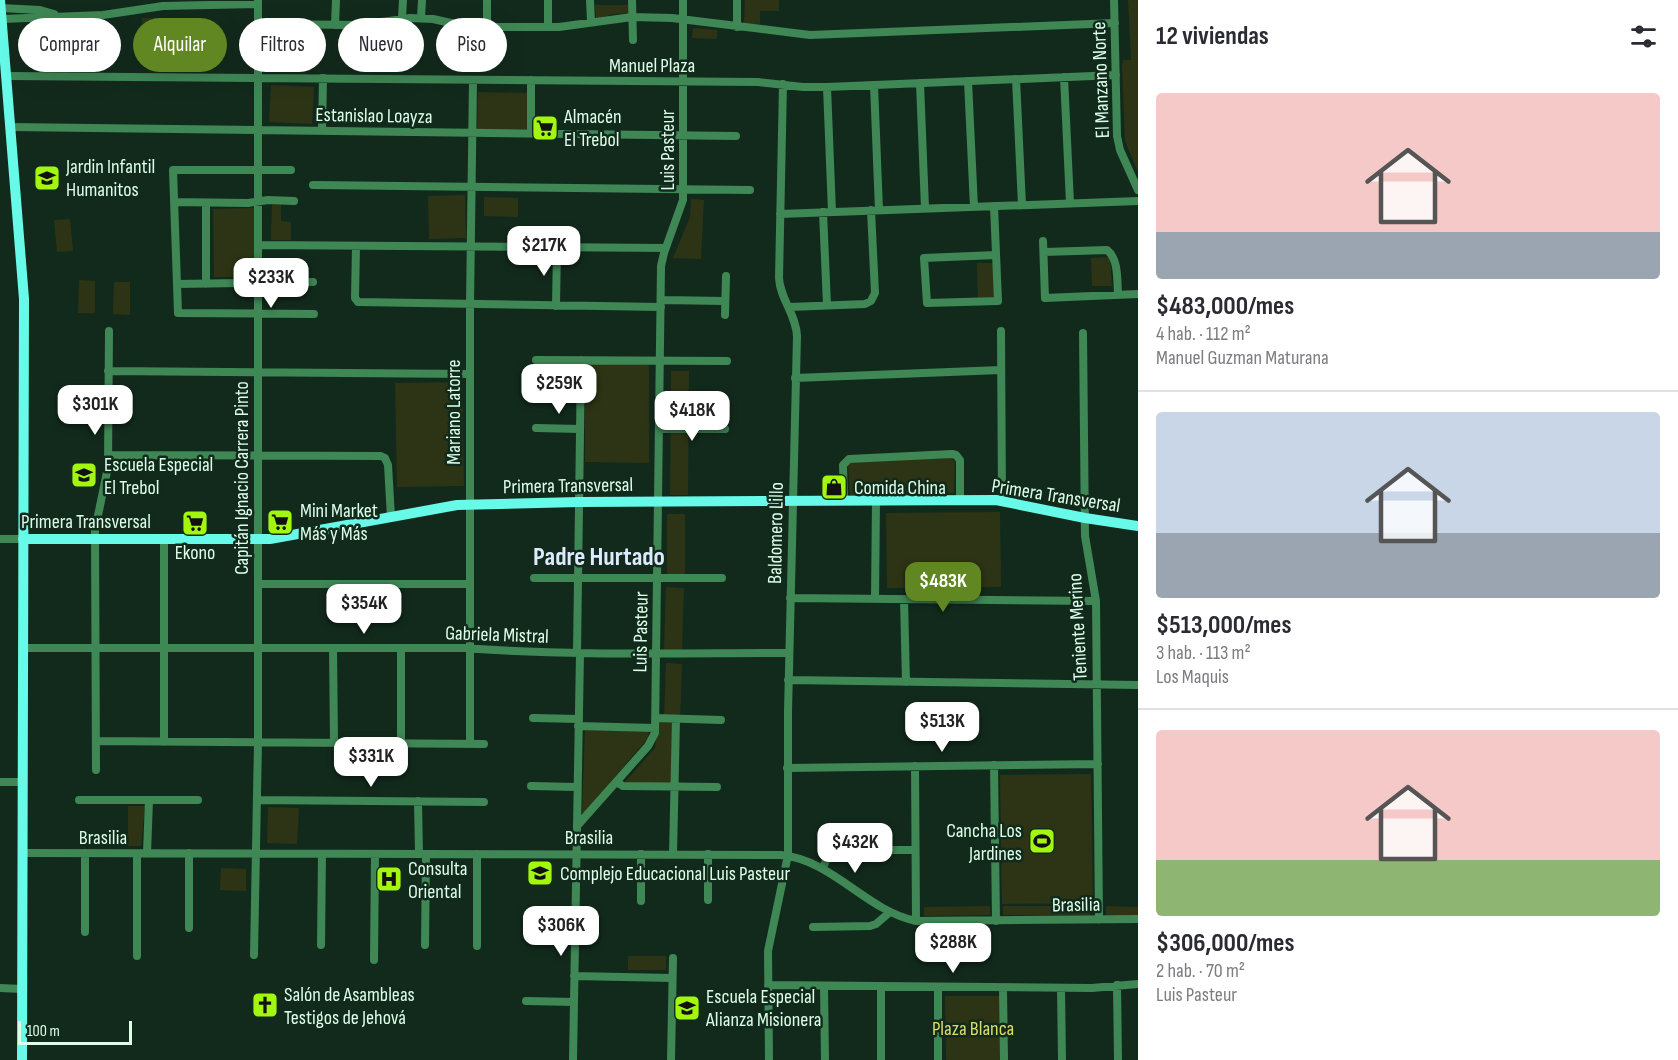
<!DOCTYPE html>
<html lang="es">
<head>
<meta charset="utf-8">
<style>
	body { margin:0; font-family:"Sofia Sans Condensed",sans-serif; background:#f7f7f7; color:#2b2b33; height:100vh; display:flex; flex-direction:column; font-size:22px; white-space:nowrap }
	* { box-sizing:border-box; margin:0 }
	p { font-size:20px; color:#7c7c81 }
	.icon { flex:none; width:33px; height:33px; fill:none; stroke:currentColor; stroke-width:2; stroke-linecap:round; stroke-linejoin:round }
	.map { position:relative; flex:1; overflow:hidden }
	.details { display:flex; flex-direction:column; background:#fff; width:540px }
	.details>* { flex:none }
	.guide { position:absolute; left:18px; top:18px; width:570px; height:54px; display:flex; gap:12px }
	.scale { position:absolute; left:18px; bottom:15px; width:114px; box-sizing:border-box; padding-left:6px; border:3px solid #dcfee9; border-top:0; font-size:16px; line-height:21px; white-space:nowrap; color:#dcfee9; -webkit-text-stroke:4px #122a1c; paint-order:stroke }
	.price { position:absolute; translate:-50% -51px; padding:0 14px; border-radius:12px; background:#fff; color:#222; font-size:20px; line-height:39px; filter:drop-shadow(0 2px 3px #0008) }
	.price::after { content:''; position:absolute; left:50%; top:36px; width:18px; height:14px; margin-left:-9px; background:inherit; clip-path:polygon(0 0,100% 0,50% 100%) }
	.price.on { background:#618723; color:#fff }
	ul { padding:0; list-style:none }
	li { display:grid; align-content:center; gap:12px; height:318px; padding:0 18px }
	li+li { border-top:2px solid #e1e1e2 }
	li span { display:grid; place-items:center; height:186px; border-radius:6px; color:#555 }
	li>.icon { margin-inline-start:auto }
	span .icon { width:108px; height:108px; fill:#fffc; stroke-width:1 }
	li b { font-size:26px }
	h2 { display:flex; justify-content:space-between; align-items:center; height:72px; padding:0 18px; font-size:26px }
	.pill { padding:0 21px; border-radius:27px; background:#fff; box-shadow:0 6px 24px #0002; font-size:21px; line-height:54px }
	.pill.on { background:#618723; color:#fff }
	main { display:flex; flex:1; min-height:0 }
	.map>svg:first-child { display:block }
	.green { fill:#2d3415 }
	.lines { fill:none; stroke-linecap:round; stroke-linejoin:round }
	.minor { stroke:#3f8755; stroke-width:8 }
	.major { stroke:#67fae9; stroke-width:10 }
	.labels { text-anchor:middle; stroke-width:5; stroke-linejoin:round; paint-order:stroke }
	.street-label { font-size:20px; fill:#dcfee9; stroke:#122a1c }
	.poi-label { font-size:20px; fill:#dcfee9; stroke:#122a1c; text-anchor:start }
	.park-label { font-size:20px; fill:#dcdd69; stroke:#122a1c }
	.district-label { font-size:26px; font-weight:bold; fill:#deeafe; stroke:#122a1c }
</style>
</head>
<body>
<main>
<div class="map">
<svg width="1138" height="1060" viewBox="0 0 1138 1060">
	<rect width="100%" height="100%" fill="#122a1c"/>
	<path class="green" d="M745,0H779V11H760V24H744Z
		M1128,0H1138V172L1125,141L1122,64L1123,60H1131Z
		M595,5H629L630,13L613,14L596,19Z
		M171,18V48H143L142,18Z
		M693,28L717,30V39L692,38Z
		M271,85L314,87L312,124L269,122Z
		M478,92L529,93L528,129H477Z
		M465,195L466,238L429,239L428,196Z
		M484,197L518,198V217L484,216Z
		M691,199L704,200L701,259L673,258L690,217Z
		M272,204H281V221L291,222V240H271Z
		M254,208L255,277H214L213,209Z
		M70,219L73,251L57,252L54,220Z
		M1110,257L1112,286H1092L1091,258Z
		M977,263H995L996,297L978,298Z
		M79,280L95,281V313H78Z
		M114,282H130V315L113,314Z
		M585,364L649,365V463L585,462Z
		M671,371H689L688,495H670Z
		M462,382L464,486L397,487L395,383Z
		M951,458L955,461L954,493L850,495L848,465L853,461Z
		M1000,512L1001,587L887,588L886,513Z
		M667,514H685V575H667Z
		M666,587L684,588L682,651L664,650Z
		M666,663L682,664L680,720H664Z
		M659,721H673L671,783H624L655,748Z
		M585,729L649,730L648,738L584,813H582Z
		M1091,774L1093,903L1002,904L1000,775Z
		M128,806H145L141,846H128Z
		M268,807L299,808L297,844L267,843Z
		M221,868L246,869V891L220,890Z
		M990,906V915L924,916V907Z
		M1003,906H1090V915H1003Z
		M1106,906L1138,907V915H1106Z
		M628,956H666V970H628Z
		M945,996H1001V1060H946Z"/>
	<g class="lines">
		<path class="minor" d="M590,0L591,22
			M632,0L633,40
			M737,0V27
			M1114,0L1117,136L1120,150L1138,190
			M1,8L40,10L54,14
			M402,18L403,0
			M421,18L422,0
			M2,19L103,15L163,6L258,4
			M258,24L360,25L410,18L433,19L469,27H559L632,17L672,18L810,35L1115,23
			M335,25L336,0
			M487,27V0
			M548,27V0
			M7,76L758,82L803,87H827L1116,75
			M1064,77L1070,203
			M1016,79L1022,205
			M531,80V133
			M968,81L974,207
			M920,83L925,208
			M874,85L879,210
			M827,87L832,212
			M10,127L736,136
			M322,131L323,78
			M291,170H173L178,313L314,314
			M313,185L750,190
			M174,202L248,203L268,200L294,201
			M206,203V284
			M994,206L998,301L927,303L924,258L996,255
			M823,212L827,305
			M780,214L1138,201
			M1043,241L1045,298L1138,294
			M258,245L665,248
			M356,246L355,298L358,302L661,307
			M1044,252L1107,250C1119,259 1117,281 1118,295
			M177,284L313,282
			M661,300L725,301
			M556,306L557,248
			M790,307L865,304L871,301L875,293L871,210
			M725,315L726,276
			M1001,331L1002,501
			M1083,333L1085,536L1096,601L1099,920
			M536,360L727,361
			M108,371L470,374
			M795,378L1001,370
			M536,428L580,429
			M659,429H725
			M108,455L381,456L385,458L388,465L391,517
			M844,501L843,465L849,459L952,454L956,455L960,460V500
			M0,539H23
			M534,578H722
			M258,584H469
			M790,598L1096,601
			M875,599L876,500
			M904,599L906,682
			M23,648H464C572,656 680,653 789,653
			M333,648L334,742
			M577,653L581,360
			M788,680L1138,685
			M533,718L579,719
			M656,718L721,720
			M578,726L655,728
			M96,741L484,744
			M164,742V539
			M401,743V648
			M470,744V305L473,80
			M994,765L996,921
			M915,766L916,921
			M787,768L1098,764
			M96,770L95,530L108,467L109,331
			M0,782H23
			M616,782L623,786L717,787
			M531,786L577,787
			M79,800H198
			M257,800L484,802
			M418,801L419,854
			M577,826L648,746L655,733L661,266L664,253L683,200V0
			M23,853L781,855C833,860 865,910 916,921L1138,919
			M147,853L149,800
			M189,853V928
			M137,854V956
			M477,854V946
			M641,854V901
			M673,854L676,719
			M823,868L829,853L836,850H915
			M708,900V854
			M813,927L870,926L876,924L890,912
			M530,930H575
			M85,932V853
			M321,945L322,854
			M425,945L426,854
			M254,955L258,742V0
			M374,960L375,854
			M574,976L672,978
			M768,985L1092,988L1138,984
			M1117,985L1118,1060
			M824,986L825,1060
			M881,986V1060
			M938,987V1060
			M0,988L23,989
			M1003,988L1004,1060
			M1061,988L1062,1060
			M526,1001L574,1002
			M573,1060L580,653
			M671,1060L673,958
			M769,1060L768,951L788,855V712L797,336C796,314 780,299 779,278L783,84"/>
		<path class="major" d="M0,0L24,299L22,1060
			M23,539H270L457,505L579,502L996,500L1085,518L1138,526"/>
	</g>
	<defs>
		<symbol id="supermarket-square" viewBox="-11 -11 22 22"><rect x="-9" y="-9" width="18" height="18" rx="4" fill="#a3f70f" stroke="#122a1c"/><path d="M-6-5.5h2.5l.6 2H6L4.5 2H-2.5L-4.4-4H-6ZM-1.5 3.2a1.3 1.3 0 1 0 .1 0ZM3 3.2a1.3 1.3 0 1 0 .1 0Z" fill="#111"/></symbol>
		<symbol id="school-square" viewBox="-11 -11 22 22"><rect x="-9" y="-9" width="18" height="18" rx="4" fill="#a3f70f" stroke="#122a1c"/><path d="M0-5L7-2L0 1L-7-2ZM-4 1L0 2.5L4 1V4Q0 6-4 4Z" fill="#111"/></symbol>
		<symbol id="shop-square" viewBox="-11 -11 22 22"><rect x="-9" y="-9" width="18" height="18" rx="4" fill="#a3f70f" stroke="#122a1c"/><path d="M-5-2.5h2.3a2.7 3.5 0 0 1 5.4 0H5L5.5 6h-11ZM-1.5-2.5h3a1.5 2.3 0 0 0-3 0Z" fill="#111"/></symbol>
		<symbol id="stadium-square" viewBox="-11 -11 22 22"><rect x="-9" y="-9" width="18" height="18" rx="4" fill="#a3f70f" stroke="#122a1c"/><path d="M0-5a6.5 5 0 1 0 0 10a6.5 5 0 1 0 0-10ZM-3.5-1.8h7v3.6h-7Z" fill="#111"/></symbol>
		<symbol id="hospital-square" viewBox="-11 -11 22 22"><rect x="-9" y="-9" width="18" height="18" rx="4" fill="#a3f70f" stroke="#122a1c"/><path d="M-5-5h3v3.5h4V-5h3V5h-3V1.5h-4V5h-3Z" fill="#111"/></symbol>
		<symbol id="church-square" viewBox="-11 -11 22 22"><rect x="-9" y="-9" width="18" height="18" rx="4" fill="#a3f70f" stroke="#122a1c"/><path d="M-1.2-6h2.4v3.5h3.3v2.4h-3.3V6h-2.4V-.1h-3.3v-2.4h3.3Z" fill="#111"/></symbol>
	</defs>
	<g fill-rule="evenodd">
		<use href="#supermarket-square" x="530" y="113" width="30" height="30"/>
		<use href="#school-square" x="32" y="163" width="30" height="30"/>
		<use href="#school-square" x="69" y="460" width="30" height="30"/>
		<use href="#shop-square" x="819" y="472" width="30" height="30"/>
		<use href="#supermarket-square" x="265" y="507" width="30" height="30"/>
		<use href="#supermarket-square" x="180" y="508" width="30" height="30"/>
		<use href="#stadium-square" x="1027" y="826" width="30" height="30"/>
		<use href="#school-square" x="525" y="858" width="30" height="30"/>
		<use href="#hospital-square" x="374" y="864" width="30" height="30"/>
		<use href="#church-square" x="250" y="990" width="30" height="30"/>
		<use href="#school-square" x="672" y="993" width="30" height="30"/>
	</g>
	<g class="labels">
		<g class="street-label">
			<text x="652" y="72">Manuel Plaza</text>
			<text transform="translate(1100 80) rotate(-92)" y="7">El Manzano Norte</text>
			<text transform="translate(374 115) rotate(1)" y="7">Estanislao Loayza</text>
			<text transform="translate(667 150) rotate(-90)" y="7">Luis Pasteur</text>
			<text transform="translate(453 412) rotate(-90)" y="7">Mariano Latorre</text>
			<text transform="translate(241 478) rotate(-90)" y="7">Capitán Ignacio Carrera Pinto</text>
			<text transform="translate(568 485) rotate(-1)" y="7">Primera Transversal</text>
			<text transform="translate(1056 495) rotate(9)" y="7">Primera Transversal</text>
			<text x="86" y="528">Primera Transversal</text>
			<text transform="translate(775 533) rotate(-89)" y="7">Baldomero Lillo</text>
			<text transform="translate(1077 627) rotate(-93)" y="7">Teniente Merino</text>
			<text transform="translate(640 632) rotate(-89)" y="7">Luis Pasteur</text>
			<text transform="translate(497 634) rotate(2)" y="7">Gabriela Mistral</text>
			<text x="103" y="844">Brasilia</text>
			<text x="589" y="844">Brasilia</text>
			<text transform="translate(1076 904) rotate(-1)" y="7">Brasilia</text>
		</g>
		<g class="poi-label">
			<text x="564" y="123">Almacén<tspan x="564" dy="23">El Trebol</tspan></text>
			<text x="66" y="173">Jardin Infantil<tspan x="66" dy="23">Humanitos</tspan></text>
			<text x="104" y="471">Escuela Especial<tspan x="104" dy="23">El Trebol</tspan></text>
			<text x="854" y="494">Comida China</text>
			<text x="300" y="517">Mini Market<tspan x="300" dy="23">Más y Más</tspan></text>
			<text x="195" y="559" text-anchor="middle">Ekono</text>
			<text x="1022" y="837" text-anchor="end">Cancha Los<tspan x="1022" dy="23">Jardines</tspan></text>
			<text x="408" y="875">Consulta<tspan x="408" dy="23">Oriental</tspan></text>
			<text x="560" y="880">Complejo Educacional Luis Pasteur</text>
			<text x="284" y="1001">Salón de Asambleas<tspan x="284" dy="23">Testigos de Jehová</tspan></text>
			<text x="706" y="1003">Escuela Especial<tspan x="706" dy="23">Alianza Misionera</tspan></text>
		</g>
		<g class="park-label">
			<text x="973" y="1035">Plaza Blanca</text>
		</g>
		<g class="district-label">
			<text x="599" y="565">Padre Hurtado</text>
		</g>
	</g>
</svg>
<div class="scale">100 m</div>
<b class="price" style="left:544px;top:277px">$217K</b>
<b class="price" style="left:271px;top:309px">$233K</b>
<b class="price" style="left:559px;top:415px">$259K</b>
<b class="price" style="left:95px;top:436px">$301K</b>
<b class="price" style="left:692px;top:442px">$418K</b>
<b class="price on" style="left:943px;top:613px">$483K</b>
<b class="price" style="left:364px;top:635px">$354K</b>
<b class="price" style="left:942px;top:753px">$513K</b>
<b class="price" style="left:371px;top:788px">$331K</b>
<b class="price" style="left:855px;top:874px">$432K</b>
<b class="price" style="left:561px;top:957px">$306K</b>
<b class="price" style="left:953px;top:974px">$288K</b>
<div class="guide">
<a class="pill">Comprar</a>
<a class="pill on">Alquilar</a>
<a class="pill">Filtros</a>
<a class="pill">Nuevo</a>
<a class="pill">Piso</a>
</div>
</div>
<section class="details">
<h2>12 viviendas<svg class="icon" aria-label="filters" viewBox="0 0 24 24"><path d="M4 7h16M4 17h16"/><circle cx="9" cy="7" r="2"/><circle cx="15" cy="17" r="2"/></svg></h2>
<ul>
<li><span style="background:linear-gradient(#f6c9c9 75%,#9aa5b1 0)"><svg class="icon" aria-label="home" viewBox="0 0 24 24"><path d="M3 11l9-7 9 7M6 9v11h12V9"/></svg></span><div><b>$483,000/mes</b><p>4 hab. · 112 m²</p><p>Manuel Guzman Maturana</p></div></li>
<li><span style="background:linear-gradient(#c9d6e8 65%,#9aa5b1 0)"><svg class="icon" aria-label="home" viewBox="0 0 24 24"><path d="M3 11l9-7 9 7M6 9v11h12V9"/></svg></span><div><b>$513,000/mes</b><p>3 hab. · 113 m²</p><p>Los Maquis</p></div></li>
<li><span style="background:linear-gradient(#f6c9c9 70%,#8fb573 0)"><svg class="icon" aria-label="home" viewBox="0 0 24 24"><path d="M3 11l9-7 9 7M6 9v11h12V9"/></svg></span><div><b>$306,000/mes</b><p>2 hab. · 70 m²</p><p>Luis Pasteur</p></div></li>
</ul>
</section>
</main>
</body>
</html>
